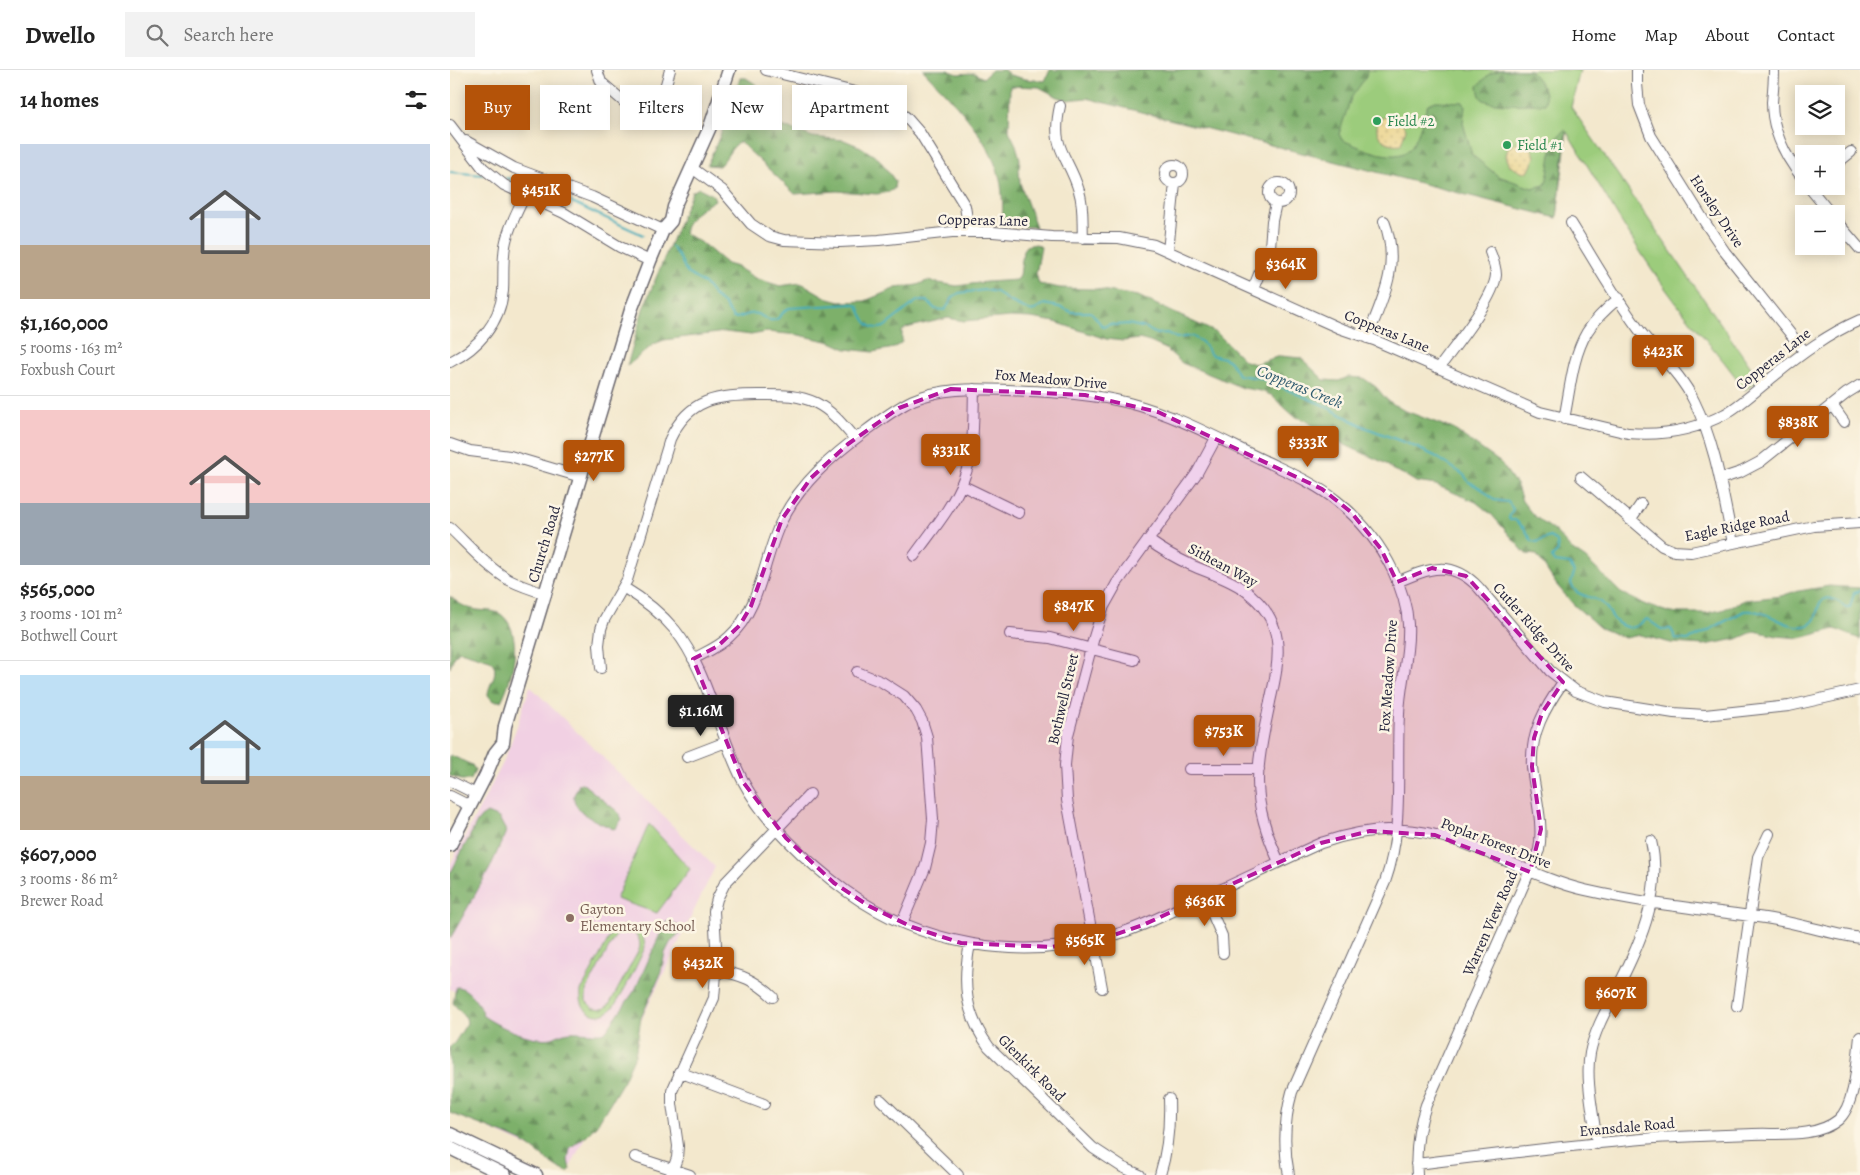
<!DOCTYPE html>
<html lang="en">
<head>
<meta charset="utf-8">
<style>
	body { margin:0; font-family:Alegreya,serif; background:#f2f2f2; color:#222; height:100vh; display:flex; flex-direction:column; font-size:19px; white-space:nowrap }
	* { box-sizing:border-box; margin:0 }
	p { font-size:16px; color:#767676 }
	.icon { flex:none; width:28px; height:28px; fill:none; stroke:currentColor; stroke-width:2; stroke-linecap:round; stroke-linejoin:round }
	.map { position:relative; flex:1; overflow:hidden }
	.drawer { display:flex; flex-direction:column; background:#fff; width:450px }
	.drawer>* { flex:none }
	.hud { position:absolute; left:15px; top:15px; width:475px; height:45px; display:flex; gap:10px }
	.fabs { position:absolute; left:1345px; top:15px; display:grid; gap:10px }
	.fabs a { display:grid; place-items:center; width:50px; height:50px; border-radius:0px; background:#fff; box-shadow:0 2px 12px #0003; font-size:25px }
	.price { position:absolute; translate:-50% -42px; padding:0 11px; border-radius:5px; background:#b45309; color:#fff; font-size:16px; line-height:32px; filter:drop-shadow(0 1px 2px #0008) }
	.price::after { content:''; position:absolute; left:50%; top:30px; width:15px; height:11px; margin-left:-8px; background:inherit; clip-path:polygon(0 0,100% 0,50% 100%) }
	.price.selected { background:#222; color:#fff }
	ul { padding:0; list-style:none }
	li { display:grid; align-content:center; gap:10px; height:265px; padding:0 20px }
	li+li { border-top:1px solid #e0e0e0 }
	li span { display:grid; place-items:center; height:155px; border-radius:0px; color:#555 }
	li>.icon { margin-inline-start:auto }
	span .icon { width:90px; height:90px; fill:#fffc; stroke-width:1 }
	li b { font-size:21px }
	h2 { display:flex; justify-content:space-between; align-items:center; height:60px; padding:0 20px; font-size:21px }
	.tag { padding:0 18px; border-radius:0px; background:#fff; box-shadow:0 2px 12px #0003; font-size:18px; line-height:45px }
	.tag.selected { background:#b45309; color:#fff }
	header { display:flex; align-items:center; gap:30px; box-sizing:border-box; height:70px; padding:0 25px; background:#fff; border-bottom:1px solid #e0e0e0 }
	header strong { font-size:24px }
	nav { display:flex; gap:28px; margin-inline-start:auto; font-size:18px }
	.search { width:350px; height:45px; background:#f2f2f2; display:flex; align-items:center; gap:12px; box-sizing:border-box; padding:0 18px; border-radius:0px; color:#767676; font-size:19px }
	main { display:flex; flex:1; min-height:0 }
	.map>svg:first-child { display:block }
	.built { fill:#f1d0e3 }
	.green { fill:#9ccc7b; stroke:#5f775b; fill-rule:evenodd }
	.forest { fill:url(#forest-firs); stroke:#506953 }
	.sand { fill:url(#sand-dots); stroke:#887e6c }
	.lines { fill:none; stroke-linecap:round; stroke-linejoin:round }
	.stream { stroke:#3dabbb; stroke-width:2 }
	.minor-casing { stroke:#6b676e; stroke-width:12 }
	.major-casing { stroke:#6b676e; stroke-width:15 }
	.minor { stroke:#fff; stroke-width:10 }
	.major { stroke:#fff; stroke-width:12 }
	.marked { fill:#b5179e; fill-opacity:0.2; stroke:#b5179e; stroke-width:4; stroke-dasharray:10 6; stroke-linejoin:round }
	.leisure-dot { fill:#2e9e5b; stroke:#fcf5e5; stroke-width:2 }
	.education-dot { fill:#8d6e63; stroke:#fcf5e5; stroke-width:2 }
	.labels { text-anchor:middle; stroke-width:5; stroke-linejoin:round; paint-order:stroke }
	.leisure-label { font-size:15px; fill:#27864d; stroke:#fcf5e5; text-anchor:start }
	.street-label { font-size:15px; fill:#22223b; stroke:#fcf5e5 }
	.education-label { font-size:15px; fill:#785e54; stroke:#fcf5e5; text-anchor:start }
	.water-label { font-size:16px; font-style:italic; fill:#2d596e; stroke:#fcf5e5 }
</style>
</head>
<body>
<header>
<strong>Dwello</strong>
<div class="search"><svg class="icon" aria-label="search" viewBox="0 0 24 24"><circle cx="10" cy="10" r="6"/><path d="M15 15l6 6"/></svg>Search here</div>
<nav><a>Home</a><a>Map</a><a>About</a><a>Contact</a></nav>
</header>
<main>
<section class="drawer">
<h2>14 homes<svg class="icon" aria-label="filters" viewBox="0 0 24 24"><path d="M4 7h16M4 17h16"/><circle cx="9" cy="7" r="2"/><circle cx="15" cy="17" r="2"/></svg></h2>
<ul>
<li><span style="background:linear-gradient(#c9d6e8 65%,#b9a48a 0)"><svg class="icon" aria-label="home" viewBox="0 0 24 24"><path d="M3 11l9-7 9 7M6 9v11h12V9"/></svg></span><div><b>$1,160,000</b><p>5 rooms · 163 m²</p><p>Foxbush Court</p></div></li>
<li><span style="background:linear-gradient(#f6c9c9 60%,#9aa5b1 0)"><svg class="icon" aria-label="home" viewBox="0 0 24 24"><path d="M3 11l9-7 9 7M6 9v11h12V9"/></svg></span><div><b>$565,000</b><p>3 rooms · 101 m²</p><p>Bothwell Court</p></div></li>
<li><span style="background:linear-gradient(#bfe0f5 65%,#b9a48a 0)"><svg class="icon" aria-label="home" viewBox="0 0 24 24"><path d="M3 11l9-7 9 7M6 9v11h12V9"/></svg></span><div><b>$607,000</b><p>3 rooms · 86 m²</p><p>Brewer Road</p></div></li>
</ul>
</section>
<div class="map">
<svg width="1410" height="1105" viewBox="0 0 1410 1105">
	<defs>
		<pattern id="forest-firs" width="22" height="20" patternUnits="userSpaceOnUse" patternTransform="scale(1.25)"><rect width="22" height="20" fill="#7db06b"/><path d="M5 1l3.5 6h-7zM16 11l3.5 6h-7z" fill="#668f59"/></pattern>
		<pattern id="sand-dots" width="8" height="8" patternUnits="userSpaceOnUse" patternTransform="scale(1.25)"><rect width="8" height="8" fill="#eeda9e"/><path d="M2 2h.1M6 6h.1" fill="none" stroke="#ccbb89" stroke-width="1.8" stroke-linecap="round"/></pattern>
	</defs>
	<rect width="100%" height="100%" fill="#fcf5e5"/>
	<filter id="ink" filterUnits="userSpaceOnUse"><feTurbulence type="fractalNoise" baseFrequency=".02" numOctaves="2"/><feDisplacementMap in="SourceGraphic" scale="10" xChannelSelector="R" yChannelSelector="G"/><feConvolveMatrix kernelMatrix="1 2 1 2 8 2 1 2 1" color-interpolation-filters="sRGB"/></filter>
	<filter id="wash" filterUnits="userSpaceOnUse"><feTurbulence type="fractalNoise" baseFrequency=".0096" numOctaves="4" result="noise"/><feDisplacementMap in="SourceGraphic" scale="20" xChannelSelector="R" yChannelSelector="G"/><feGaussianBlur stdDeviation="1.12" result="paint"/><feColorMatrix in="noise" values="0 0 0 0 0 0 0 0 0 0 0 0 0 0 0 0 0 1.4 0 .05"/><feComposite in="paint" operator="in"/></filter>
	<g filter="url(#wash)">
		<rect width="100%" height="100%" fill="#f3e8cd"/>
		<path class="built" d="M80,616L265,797L121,1096L0,1041L28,934L0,919V795L53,693L66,659Z"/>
		<path class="green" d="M642,0H1130L1121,37L1309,309L1295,320C1270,284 1240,253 1215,218C1179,168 1149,114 1117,62L1107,148Z
			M199,754L240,799L207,843L166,829Z
			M174,856C188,856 194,863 195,877C190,889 168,936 158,942C152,946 145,946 139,942C132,938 130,929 131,921L160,866L164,861ZM177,860C187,863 192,870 189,880L159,935L153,939L143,938L136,931V921L164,868L170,862Z"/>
		<path class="forest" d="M473,0H497L508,4L524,3L533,8L542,0H554L560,5L575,9L595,11L600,0H917L916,7L901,28L889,64L892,70C910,77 951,98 963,74C970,62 973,47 978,34L986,31L1013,32L1015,36L1013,53L1022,85L1048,106L1082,118L1095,115C1103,94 1096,77 1114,60L1116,61L1107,148L636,28L618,30L608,27L589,17L560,16L559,61L566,75L570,89L569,100L570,113L586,157L552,156C553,141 553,124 550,109C539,66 503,31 473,0Z
			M1051,0H1080C1088,11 1098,20 1095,34C1082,34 1045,36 1034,30C1029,28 1029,21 1028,16L1039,4Z
			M290,8H296L307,15C306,24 299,36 302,45L363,67L394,70L411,77L429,89L445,111L444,119L439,122L427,124L387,121L345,124L290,72C280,77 278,88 269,96L257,95L280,43Z
			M249,118L263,125L265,130C251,139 237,146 234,163L253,174L277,194L287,197L305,208L330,216L350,213L355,215L379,229L390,232L415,231L446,218L467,215L477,211L507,216L536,212L567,210L570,206L573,180L576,176L586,174L591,177L586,204L589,214L610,218L645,219L688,226L767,263L795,291L805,294L830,286L851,288L874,310L889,311L898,307L913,308L926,317L937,330L953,340L1003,359L1051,393L1067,416L1072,431L1083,445L1106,462L1121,479L1136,489L1171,523L1196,535L1221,543H1256L1272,540L1295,530L1331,526L1343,522L1379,516L1410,518V569L1385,559L1350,568L1327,566L1305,561L1287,569L1254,575L1221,573L1190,565L1175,568L1150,558L1123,534L1106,514L1087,485L1076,484L1042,445L1026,432L986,415L966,412L953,404L943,400L935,393L895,375L854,350L844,346L821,325L811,321L793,318L732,293L716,279L700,272L689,269L673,271L656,269L605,252L581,248L560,247L514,251L498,248L456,258L452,261V272L444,278L423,282L396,279L381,272L349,265L317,262L301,265L275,262L214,270L204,274L177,296L193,239L242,122Z
			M0,526C8,534 16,538 27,540C36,541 47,540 53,546C74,565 62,611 51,631H43L38,625C38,613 52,602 40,590L10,581L4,586L0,598Z
			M0,685L22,695L25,700L21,710H11L0,706Z
			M132,713L168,742L172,749L166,758L163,759C150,752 122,744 124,725C125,722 128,717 129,714Z
			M37,743L49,748L56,761L55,764L40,798L0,869V804L27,752L31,747Z
			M220,851L229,857L231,861L220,873L215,883L210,906L191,948L185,985L174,1010L146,1056L137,1065L120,1078L118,1090L120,1100L118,1102C101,1097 88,1080 72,1072C49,1061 24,1053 0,1043V977L5,972L17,953L16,948L3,933L6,917C19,917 27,933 33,942L32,945C46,956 83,972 102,968C108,966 111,963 120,962C130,961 148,965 155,962L185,920L215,853Z"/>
		<path class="sand" d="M941,45L950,50L956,59L951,74C936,77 920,64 930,49Z
			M1068,72C1079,72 1082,78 1085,87L1079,101L1073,103L1060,96L1056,86L1058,78Z"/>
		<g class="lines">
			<path class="stream" d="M0,102L33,105
				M56,108L70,111
				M91,120L110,127L193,165
				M222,177L231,190L237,203L255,214L265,227L274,234L283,248C291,249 299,241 307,244C314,246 319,253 327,249C331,246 333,241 339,238L403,234L408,236C413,248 418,262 434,257L467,231H477L485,239L495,240L504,226L509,223L535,220L546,222L559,231L580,241L585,240L594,234L609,237L622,242H641L653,257L660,254L665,255L678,254L696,258L706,264L717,263L726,268L742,266L752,272L761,285C778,288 780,289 788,305L810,308L871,334L917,358L961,375L985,386L1014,405L1019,412L1032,419L1044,430L1058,432L1063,439L1059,448L1060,450H1065L1074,458L1082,471L1087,472L1100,467L1107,471L1108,481L1102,487L1104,492L1120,494L1124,503L1121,513C1125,527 1139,525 1149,531C1161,537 1160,554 1177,557C1188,559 1189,553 1197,549L1211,559H1221L1226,569L1237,570L1246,567L1294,541C1318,538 1334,559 1354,556C1367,554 1366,544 1369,535C1375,522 1389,531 1395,537H1400L1404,523L1410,521"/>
		</g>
	</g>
	<g filter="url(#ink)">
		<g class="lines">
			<defs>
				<path id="minor" d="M147,0L151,12L187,43C210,50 215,16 220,0
					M316,0L417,25L436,33L456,47L470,63L515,136L519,162
					M1187,0V14L1189,35L1201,66L1256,154L1275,182L1355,282
					M1324,0C1324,11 1323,21 1322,32C1322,62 1335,87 1354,110
					M610,36C600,80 618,84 629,121C634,136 632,153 633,168
					M0,55L33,98L54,115L114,143L170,177L200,191
					M16,71L64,98L142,127L213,160
					M1386,94L1401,82
					M715 104a9 9 0 1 1 18 0a9 9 0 1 1-18 0Z
					M242,98L272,120L301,154L319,166L334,170L390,172L429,170L502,162H543L602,167L669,168L704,175L889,258L924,270L1090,342L1178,363C1212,366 1245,360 1275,344C1292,334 1308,319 1324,306C1351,284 1378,264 1410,250
					M819 123a10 10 0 1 1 20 0a10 10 0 1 1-20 0Z
					M1358,116L1381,144
					M1386,151L1410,179
					M1121,153C1144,190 1166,230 1193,265C1210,286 1232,306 1244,331C1266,375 1273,426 1283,473
					M718,181L725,113
					M803,219L820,177L822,151L826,133
					M917,268C933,228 951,195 934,151
					M0,292C28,278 50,253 53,221C54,204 52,187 56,171C61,149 75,127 84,107
					M989,298C1004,277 1044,229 1046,205C1046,197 1043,190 1040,182
					M1382,335L1394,352
					M1114,349C1120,321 1122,287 1137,262C1145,249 1157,238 1169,228
					M0,374L20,381L60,386L131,407
					M1131,407L1212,476L1224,481L1241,482L1364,456L1410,453
					M1270,409L1291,402L1310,392L1397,323L1410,315
					M511,415L569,443
					M1180,450L1191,434
					M0,458C18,475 37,497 59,510C71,516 83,520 96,524
					M698,470C712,480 726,488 741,495C761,504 786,511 802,526C837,556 829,592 820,632C815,657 808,685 808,711C808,740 817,765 829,792
					M464,486C481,462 503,437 514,408C525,380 523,348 524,319
					M947,512C979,498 1002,489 1029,518L1100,601L1126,621L1155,632L1224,643L1255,645L1339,636L1410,620
					M173,517C193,529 210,542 225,560C258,601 268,663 293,711C315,753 358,793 396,821C471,875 568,892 657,867C685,860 710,847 736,835C781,816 826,793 871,773C908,760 947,755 986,765C1037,777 1083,808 1135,820C1196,834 1259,840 1321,849C1351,854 1380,864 1410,868
					M560,564L600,568L684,590
					M243,589C256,582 269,577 279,567C311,539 313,489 331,452C350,413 383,385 417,360C432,349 446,338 463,330C494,317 525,319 558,320C599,322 639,323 679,333C726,345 769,369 813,390C838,402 865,413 887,431C911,450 930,474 943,501C951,518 957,535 958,554C960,584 950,614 949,644C946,700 954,759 935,812L842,1022C834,1050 833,1076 839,1105
					M151,598L149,575L151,559L154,550L177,510L181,497L220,369C239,328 268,325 309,325C329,325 347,324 366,333C382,341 393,355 405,369
					M407,602L432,612L454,626L466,640L472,651L477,667L483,749L481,773L475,798L452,853
					M237,687L276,672
					M739,699H809
					M0,711L26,724
					M0,726L20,736
					M755,827L772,866L773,883
					M520,874C512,913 515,944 539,977L643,1078L672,1097L690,1105
					M267,900C292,905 305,910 323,927
					M652,918L617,730L615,695L618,665L644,567L653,538L667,513L747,403L766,368
					M1287,936L1308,787L1319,764
					M229,1002L314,1034
					M431,1030L508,1105
					M1147,1074C1144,1046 1135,1010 1140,983C1144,963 1154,944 1163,927C1187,879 1214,826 1201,771
					M185,1087L240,1105
					M966,1094C1046,1085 1125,1074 1205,1068C1237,1066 1271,1065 1303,1064C1330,1063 1366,1068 1388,1050C1406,1035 1407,989 1410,967
					M221,1105L227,1088L228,1076L222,1034V1021L264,928L267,892L264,841L267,829L275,813L360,724
					M710,1105C718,1079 720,1056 719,1029
					M967,1105C965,1080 968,1058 976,1035L1089,780C1094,752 1085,725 1082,697C1080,663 1095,638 1113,612"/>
				<path id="major" d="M0,775L36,705L45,683L53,673L55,656L181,240L200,191L213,160L221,151L224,137L260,57L279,0
					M0,1064L86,1105
					M0,1078L55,1105"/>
			</defs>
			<use href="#minor" class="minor-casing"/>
			<use href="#major" class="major-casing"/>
			<use href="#minor" class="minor"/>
			<use href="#major" class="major"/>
		</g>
	</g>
	<path class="marked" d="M501,319L635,325L708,342L872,419L901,442L931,479L947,512L982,498L1016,506L1113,612L1092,643L1084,668L1082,697L1091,759L1080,802L985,765L920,761L871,773L693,855L658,867L602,877L511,873L462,857L419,836L384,813L336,768L293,712L243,589L268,576L290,555L301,536L332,449L361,408L398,374L449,338Z"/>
	<g class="leisure-dot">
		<circle cx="927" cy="51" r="5"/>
		<circle cx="1057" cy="75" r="5"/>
	</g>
	<circle class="education-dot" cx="120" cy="848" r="5"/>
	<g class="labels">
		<g class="leisure-label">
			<text x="937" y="56">Field #2</text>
			<text x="1067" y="80">Field #1</text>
		</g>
		<g class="street-label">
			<text transform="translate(1267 141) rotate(56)" y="5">Horsley Drive</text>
			<text transform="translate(533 150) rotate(1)" y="5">Copperas Lane</text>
			<text transform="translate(937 261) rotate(22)" y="5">Copperas Lane</text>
			<text transform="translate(1323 289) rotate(-38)" y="5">Copperas Lane</text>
			<text transform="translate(601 309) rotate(5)" y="5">Fox Meadow Drive</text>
			<text transform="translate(1287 456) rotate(-11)" y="5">Eagle Ridge Road</text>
			<text transform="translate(94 474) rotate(-73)" y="5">Church Road</text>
			<text transform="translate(773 495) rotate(28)" y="5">Sithean Way</text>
			<text transform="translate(1084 557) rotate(48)" y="5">Cutler Ridge Drive</text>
			<text transform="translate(938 606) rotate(-86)" y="5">Fox Meadow Drive</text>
			<text transform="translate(613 629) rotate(-77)" y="5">Bothwell Street</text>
			<text transform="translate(1046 773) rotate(21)" y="5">Poplar Forest Drive</text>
			<text transform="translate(1040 853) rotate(-66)" y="5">Warren View Road</text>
			<text transform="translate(582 998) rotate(45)" y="5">Glenkirk Road</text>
			<text transform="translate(1177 1057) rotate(-5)" y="5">Evansdale Road</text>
		</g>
		<g class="education-label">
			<text x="130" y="844">Gayton<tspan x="130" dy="17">Elementary School</tspan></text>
		</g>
		<g class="water-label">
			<text transform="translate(850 316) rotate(22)" y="6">Copperas Creek</text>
		</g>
	</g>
</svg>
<div class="fabs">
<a><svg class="icon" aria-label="layers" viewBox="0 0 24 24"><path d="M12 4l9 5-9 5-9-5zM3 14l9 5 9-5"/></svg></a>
<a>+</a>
<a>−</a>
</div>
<b class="price" style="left:91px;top:146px">$451K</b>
<b class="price" style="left:836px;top:220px">$364K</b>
<b class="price" style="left:1213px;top:307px">$423K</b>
<b class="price" style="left:1348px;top:378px">$838K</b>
<b class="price" style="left:858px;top:398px">$333K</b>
<b class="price" style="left:501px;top:406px">$331K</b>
<b class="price" style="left:144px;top:412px">$277K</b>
<b class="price" style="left:624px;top:562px">$847K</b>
<b class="price selected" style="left:251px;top:667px">$1.16M</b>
<b class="price" style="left:774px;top:687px">$753K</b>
<b class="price" style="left:755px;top:857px">$636K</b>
<b class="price" style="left:635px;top:896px">$565K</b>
<b class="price" style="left:253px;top:919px">$432K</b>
<b class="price" style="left:1166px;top:949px">$607K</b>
<div class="hud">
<a class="tag selected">Buy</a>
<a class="tag">Rent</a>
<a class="tag">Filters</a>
<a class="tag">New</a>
<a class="tag">Apartment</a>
</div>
</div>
</main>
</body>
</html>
